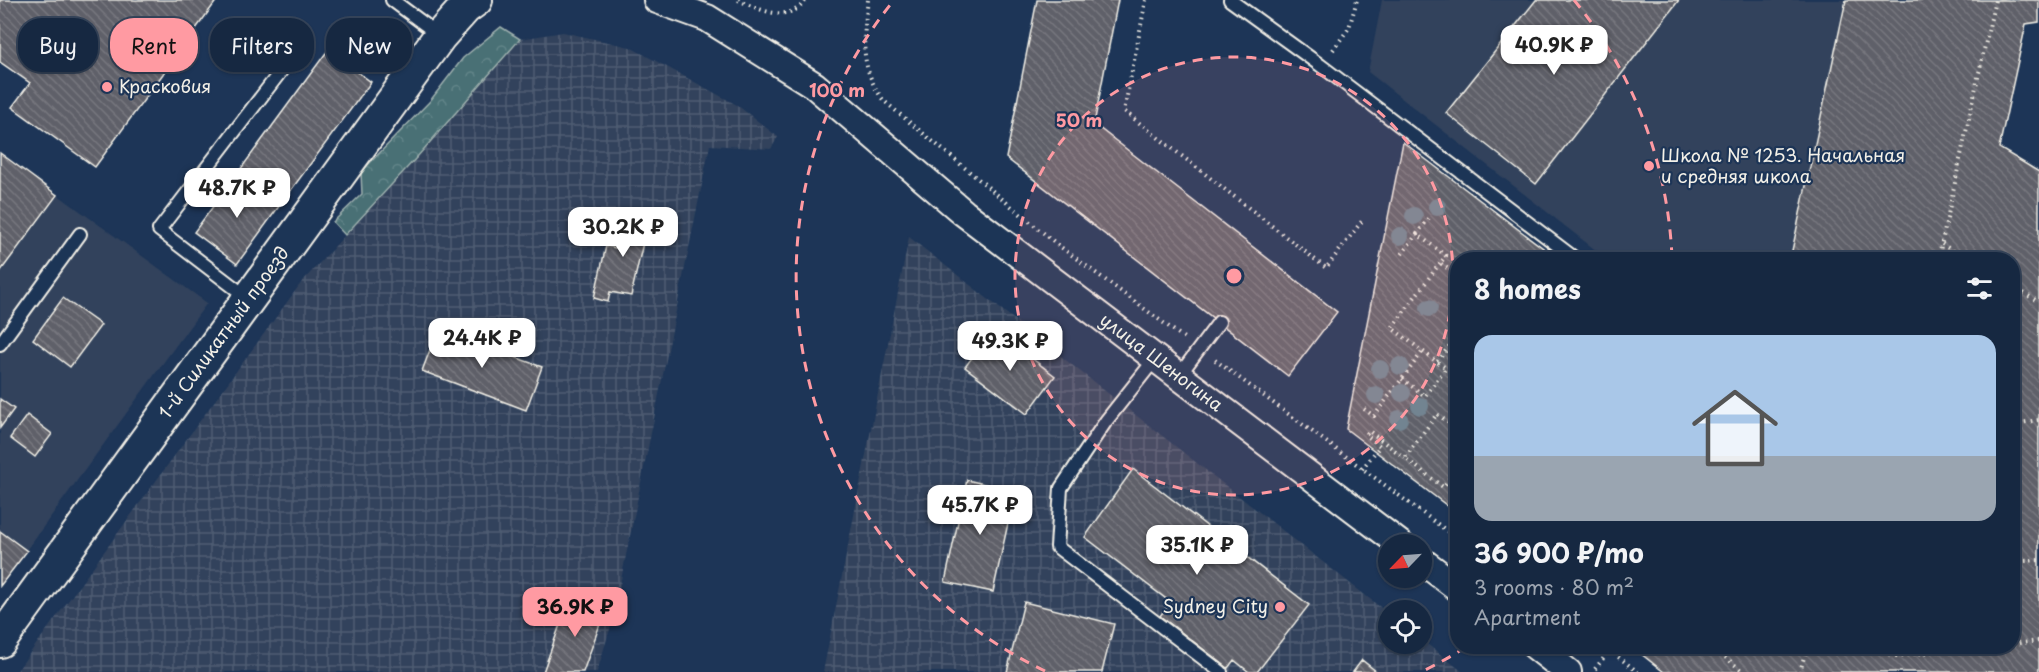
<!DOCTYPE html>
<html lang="en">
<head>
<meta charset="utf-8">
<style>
	body { margin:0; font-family:"Playpen Sans",sans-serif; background:#23344c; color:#f1f3f6; height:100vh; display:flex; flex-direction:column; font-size:22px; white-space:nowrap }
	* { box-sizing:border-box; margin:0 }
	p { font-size:20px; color:#9ea6b1 }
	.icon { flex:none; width:33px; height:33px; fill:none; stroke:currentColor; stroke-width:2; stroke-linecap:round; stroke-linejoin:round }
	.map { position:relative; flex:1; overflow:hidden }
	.side { position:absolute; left:1450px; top:252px; width:570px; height:402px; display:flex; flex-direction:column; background:#162841; border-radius:24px; box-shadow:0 2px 4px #0004,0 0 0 2px #35445a }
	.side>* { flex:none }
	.top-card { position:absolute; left:18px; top:18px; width:570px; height:54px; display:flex; gap:12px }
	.needle { width:39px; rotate:245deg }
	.controls { position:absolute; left:1378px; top:534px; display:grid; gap:12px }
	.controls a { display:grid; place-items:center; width:54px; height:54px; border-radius:50%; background:#162841; box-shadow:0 2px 4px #0004,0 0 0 2px #35445a; font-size:30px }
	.price { position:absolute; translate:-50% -51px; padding:0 14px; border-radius:12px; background:#fff; color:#222; font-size:20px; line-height:39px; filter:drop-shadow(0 2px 3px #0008) }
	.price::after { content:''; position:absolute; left:50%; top:36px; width:18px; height:14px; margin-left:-9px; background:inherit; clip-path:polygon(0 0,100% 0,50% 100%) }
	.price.on { background:#ff9aa2; color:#111 }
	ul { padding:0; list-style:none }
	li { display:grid; align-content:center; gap:12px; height:318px; padding:0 24px }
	li span { display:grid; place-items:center; height:186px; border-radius:18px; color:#555 }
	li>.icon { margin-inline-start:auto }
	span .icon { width:108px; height:108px; fill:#fffc; stroke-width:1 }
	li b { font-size:26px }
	h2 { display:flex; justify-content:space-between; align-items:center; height:72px; padding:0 24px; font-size:26px }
	.tag { padding:0 21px; border-radius:24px; background:#162841; box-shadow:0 2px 4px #0004,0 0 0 2px #35445a; font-size:21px; line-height:54px }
	.tag.on { background:#ff9aa2; color:#111 }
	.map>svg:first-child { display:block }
	.built { fill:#31425c }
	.industrial { fill:url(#industrial-grid) }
	.forest { fill:url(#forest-crowns); stroke:#9eb0ae; stroke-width:1.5 }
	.building { fill:url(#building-back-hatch); stroke:#f4f1e8; stroke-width:1.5 }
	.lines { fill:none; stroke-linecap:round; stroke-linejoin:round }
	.service-casing { stroke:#f4f1e8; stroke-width:16 }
	.minor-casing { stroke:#f4f1e8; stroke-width:30 }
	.tertiary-casing { stroke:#f4f1e8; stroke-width:36 }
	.path { stroke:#f4f1e8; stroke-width:4; stroke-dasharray:1.5 4.5; stroke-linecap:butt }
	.service { stroke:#1d3557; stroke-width:12 }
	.minor { stroke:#1d3557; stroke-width:26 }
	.tertiary { stroke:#1d3557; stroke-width:32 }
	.tree { fill:#728491 }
	.ring { fill:none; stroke:#ff9aa2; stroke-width:3; stroke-dasharray:10 8 }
	.poi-dot { fill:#ff9aa2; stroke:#1d3557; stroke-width:2 }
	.labels { text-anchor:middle; stroke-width:4.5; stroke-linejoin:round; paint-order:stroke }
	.poi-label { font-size:18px; fill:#f4f1e8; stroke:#1d3557; text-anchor:start }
	.street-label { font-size:18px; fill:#f4f1e8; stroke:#1d3557 }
	.centre { fill:#ff9aa2; stroke:#1d3557; stroke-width:3 }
	.ring-label { font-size:18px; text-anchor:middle; font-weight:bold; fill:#ff9aa2; stroke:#1d3557; stroke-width:4.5; stroke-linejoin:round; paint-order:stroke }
</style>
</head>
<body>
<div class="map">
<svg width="2039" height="672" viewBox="0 0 2039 672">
	<defs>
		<pattern id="industrial-grid" width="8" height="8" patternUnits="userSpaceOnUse" patternTransform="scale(1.5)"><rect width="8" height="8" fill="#31425c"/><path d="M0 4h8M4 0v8" fill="none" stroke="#4f5e73"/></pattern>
		<pattern id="forest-crowns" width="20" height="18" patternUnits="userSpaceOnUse" patternTransform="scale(1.5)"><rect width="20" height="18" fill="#487075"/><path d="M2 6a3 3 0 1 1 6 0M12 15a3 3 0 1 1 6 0" fill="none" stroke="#638589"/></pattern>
		<pattern id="building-back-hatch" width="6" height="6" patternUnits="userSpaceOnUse" patternTransform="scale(1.5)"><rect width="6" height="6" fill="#5f6069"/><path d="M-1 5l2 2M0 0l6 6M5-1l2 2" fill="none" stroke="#77777e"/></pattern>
	</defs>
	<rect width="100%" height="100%" fill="#1d3557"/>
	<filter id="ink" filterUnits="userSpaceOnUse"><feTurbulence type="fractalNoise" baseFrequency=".0167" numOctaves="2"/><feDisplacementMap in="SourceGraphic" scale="12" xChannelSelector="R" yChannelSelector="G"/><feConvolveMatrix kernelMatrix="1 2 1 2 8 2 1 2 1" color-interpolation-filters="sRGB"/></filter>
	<g filter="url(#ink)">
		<path class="built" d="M1382,0H1846L1790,259H1607L1368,72Z
			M0,153L207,303L0,586Z"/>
		<path class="industrial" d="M563,32L630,47L737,105L778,137L771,149L710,145L613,619L597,672H16L301,283L417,157L520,39Z
			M909,237L1389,614V644H1422V640L1463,672H823Z"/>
		<path class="forest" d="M501,27L520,39L417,157L345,235L333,222L362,194L361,172L430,101L463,58Z"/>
		<path class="building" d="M0,0H217L95,167L12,107L30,83L0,62Z
			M1037,0H1118L1094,124L1337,312L1288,376L1006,158Z
			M1536,0H1679L1536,184L1446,113Z
			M1846,0H2039V22L2026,24L1999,148L2039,172V672H1664L1631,646H2013V260H1790Z
			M328,50L371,82L280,205L237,174Z
			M1403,142L1559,260H1458V514L1346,429Z
			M0,153L57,195L0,272Z
			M237,174L280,205L237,264L194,232Z
			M625,210L649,216L631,296L610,292L608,302L594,298L606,246L616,248Z
			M63,298L101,325L70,367L33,339Z
			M438,329L542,367L526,410L422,371Z
			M993,329L1055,376L1027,414L965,367Z
			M0,399L14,409L0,428Z
			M27,415L52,434L35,457L10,438Z
			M1133,469L1309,605L1257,672H1249L1234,660L1228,668L1160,616L1170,602L1085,537Z
			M967,480L1015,491L993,592L945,582Z
			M0,531L27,551L0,586Z
			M570,597L605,610L583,672H543Z
			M1024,602L1114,624L1102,672H1007Z
			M1362,660L1377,672H1353Z"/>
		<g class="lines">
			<defs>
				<path id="service" d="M392,0L439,35
					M1230,0L1320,65L1577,260
					M248,298L159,230L281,71
					M0,344L80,234
					M1155,359L1106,421L1061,488L1057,547L1221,672
					M1178,377L1219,322"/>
				<g id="minor">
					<path id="s1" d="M657,0L707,18L814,85L964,213L1400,544"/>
					<path d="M1422,561L1458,588"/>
					<path d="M1535,646L1568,672"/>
				</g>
				<g id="tertiary">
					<path id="s2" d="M0,641L440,36L465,8L476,0"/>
				</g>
			</defs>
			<use href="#service" class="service-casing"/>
			<use href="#minor" class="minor-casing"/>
			<use href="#tertiary" class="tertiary-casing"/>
			<path class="path" d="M738,0C759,9 788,25 806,0
				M868,0C863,39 859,68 884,101L1058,245L1184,338
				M1146,0L1124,111L1326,268L1362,221
				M1333,50L1349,28L1357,0
				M1417,234L1430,217
				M1942,244L1967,260
				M1402,254L1417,234L1446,256L1440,263L1458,276
				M1938,260L1995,0
				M1440,263L1392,328L1437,362L1458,335
				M2013,287L2039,302
				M1215,360L1458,539
				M1402,379L1425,396L1446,368L1437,362
				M1364,409L1374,416L1423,351
				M2013,424L2039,420
				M1458,430L1437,414L1405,458L1443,487L1458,467
				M1362,469L1380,446L1366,435L1369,431L1405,458
				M2013,562L2039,560
				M2013,644L2039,641
				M1604,646L1638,672
				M1711,646L1744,672
				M1881,646L1888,653L1896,656L1987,646
				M1595,669L1613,646
				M1800,672L1807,646"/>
			<use href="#service" class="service"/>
			<use href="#minor" class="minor"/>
			<use href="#tertiary" class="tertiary"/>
		</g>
		<g class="tree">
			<circle cx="1437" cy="207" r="9"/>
			<circle cx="1414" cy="216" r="9"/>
			<circle cx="1400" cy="236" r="9"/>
			<circle cx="1429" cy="308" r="9"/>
			<circle cx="1400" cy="366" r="9"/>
			<circle cx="1380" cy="369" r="9"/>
			<circle cx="1402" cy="393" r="9"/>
			<circle cx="1376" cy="395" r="9"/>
			<circle cx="1420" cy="406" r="9"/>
			<circle cx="1399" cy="419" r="9"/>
		</g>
	</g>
	<circle cx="1234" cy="276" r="219" fill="#ff9aa2" fill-opacity=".12"/>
	<g class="ring">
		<circle cx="1234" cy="276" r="219"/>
		<path d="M1466 647A438 438 0 0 1 1423 671M1045 671A438 438 0 0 1 894 0M1574 0A438 438 0 0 1 1672 257"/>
	</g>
	<g class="poi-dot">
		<circle cx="107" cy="87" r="6"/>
		<circle cx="1649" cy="166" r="6"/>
		<circle cx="1280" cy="607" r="6"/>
	</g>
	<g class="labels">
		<g class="poi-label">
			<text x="119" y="93">Красковия</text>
			<text x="1661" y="162">Школа № 1253. Начальная<tspan x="1661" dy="21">и средняя школа</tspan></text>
			<text x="1268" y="613" text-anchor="end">Sydney City</text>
		</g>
		<g class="street-label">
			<text dy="6" stroke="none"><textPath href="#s2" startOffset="381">1-й Силикатный проезд</textPath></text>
			<text dy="6" stroke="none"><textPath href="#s1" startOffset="624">улица Шеногина</textPath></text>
		</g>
	</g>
	<circle cx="1234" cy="276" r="9" class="centre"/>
	<g class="ring-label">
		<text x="837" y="97">100 m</text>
		<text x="1079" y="127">50 m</text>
	</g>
</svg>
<div class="controls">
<a><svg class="needle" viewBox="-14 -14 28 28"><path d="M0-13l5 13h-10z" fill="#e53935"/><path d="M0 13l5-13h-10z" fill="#9ea6b1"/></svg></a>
<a><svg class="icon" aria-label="locate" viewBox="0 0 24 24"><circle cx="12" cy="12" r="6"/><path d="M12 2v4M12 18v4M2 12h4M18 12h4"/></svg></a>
</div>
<b class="price" style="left:1554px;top:76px">40.9K ₽</b>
<b class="price" style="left:237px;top:219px">48.7K ₽</b>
<b class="price" style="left:623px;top:258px">30.2K ₽</b>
<b class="price" style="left:482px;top:369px">24.4K ₽</b>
<b class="price" style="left:1010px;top:372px">49.3K ₽</b>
<b class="price" style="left:980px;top:536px">45.7K ₽</b>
<b class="price" style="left:1197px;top:576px">35.1K ₽</b>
<b class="price on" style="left:575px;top:638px">36.9K ₽</b>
<div class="top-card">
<a class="tag">Buy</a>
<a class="tag on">Rent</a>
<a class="tag">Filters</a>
<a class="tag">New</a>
</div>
<section class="side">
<h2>8 homes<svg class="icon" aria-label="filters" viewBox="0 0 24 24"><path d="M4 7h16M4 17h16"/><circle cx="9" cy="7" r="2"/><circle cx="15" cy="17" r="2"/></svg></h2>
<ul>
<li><span style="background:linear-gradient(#a9c7e8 65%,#9aa5b1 0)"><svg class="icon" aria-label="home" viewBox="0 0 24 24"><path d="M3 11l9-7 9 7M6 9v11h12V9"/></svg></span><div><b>36 900 ₽/mo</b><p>3 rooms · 80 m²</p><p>Apartment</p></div></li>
</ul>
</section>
</div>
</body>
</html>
